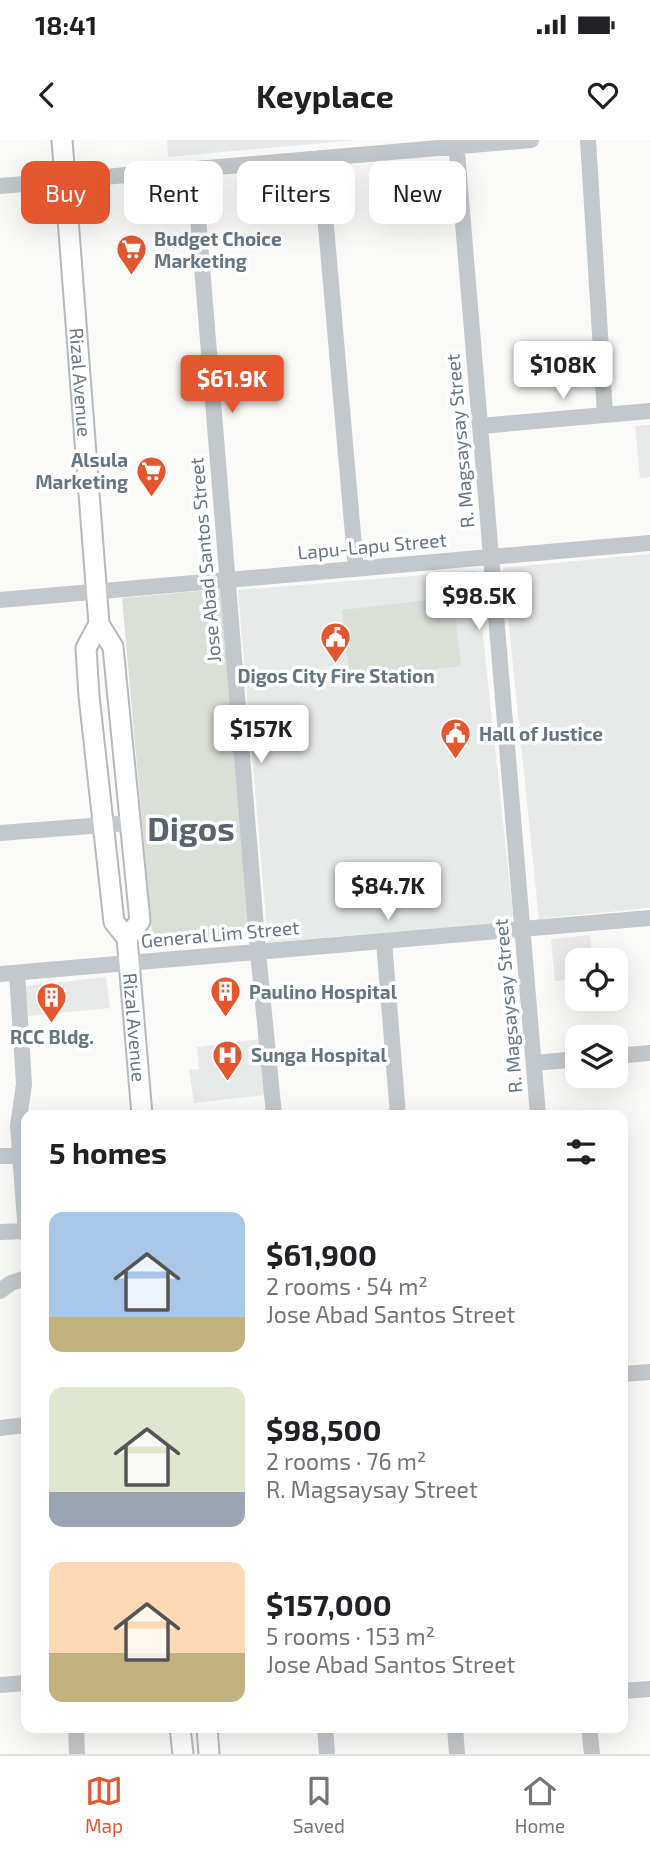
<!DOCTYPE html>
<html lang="en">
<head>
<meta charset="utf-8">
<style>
	body { margin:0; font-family:"Exo 2",sans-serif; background:#f6f6f6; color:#202124; height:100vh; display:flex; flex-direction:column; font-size:26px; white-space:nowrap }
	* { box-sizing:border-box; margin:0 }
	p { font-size:23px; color:#757577 }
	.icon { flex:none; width:38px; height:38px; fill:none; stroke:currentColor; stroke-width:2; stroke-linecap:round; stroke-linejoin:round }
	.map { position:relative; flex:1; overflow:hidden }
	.side { position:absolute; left:21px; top:970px; width:607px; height:623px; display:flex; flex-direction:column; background:#fff; border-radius:14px; box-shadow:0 7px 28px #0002 }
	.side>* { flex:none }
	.top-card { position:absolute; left:21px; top:21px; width:609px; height:63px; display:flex; gap:14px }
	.fabs { position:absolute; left:565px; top:808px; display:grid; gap:14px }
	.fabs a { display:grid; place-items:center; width:63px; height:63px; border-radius:14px; background:#fff; box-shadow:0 7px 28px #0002; font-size:35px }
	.price { position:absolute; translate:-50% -60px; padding:0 16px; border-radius:7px; background:#fff; color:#222; font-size:23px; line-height:46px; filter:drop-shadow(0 2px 4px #0008) }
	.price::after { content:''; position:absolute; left:50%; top:42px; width:21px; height:16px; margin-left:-10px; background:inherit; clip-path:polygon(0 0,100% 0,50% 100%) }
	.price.active { background:#e4572e; color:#fff }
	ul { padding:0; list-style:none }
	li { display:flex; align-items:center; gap:21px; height:175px; padding:0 28px }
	li span { display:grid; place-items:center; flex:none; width:196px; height:140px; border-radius:14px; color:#555 }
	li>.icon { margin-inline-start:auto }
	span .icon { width:84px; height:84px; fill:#fffc; stroke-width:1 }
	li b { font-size:30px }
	h2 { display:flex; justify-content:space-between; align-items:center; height:84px; padding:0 28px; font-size:30px }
	.chip { padding:0 24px; border-radius:14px; background:#fff; box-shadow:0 7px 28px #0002; font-size:24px; line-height:63px }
	.chip.active { background:#e4572e; color:#fff }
	.status { display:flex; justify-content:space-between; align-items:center; height:49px; padding:0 35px; background:#fff; direction:ltr }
	.status svg { height:19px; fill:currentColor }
	header { display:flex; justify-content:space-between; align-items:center; height:91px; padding:0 28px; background:#fff; font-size:32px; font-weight:700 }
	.menu { display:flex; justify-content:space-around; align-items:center; height:98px; border-top:2px solid #e0e0e0; background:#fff; font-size:19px; color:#757577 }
	.menu a { display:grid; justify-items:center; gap:4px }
	.menu .active { color:#e4572e }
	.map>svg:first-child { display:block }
	.built { fill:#e8e9e9 }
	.green { fill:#dadfd7 }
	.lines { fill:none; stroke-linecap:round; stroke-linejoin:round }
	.major-casing { stroke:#b5babe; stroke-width:23 }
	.minor { stroke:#c3c8cc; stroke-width:16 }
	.major { stroke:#fff; stroke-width:19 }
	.labels { text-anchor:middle; stroke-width:7; stroke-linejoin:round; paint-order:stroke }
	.poi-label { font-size:19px; font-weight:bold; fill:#657683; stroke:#fff; text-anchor:start }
	.street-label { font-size:19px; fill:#657683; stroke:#fff }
	.town-label { font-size:33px; font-weight:bold; fill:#57646e; stroke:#fff }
</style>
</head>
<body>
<div class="status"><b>18:41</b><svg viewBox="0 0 49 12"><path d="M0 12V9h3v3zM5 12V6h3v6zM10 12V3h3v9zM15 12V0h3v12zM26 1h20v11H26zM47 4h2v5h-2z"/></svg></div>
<header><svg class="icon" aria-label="back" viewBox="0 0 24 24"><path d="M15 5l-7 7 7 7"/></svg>Keyplace<svg class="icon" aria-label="heart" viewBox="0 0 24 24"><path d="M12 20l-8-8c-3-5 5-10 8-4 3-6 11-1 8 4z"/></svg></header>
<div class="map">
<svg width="650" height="1614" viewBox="0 0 650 1614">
	<rect width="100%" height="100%" fill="#fafaf8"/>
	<path class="built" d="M167,0H356L168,17Z
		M650,285V337L640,338L635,286Z
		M650,414V768L539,779L503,428Z
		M476,431L513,775L507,783L268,802L238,450Z
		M590,795L593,821H578L577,839L555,841L551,799Z
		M106,837L110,868L28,876L25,846Z
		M259,899L266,955L194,963L189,930L199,929L197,907Z"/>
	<path class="green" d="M221,449L252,795L153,804L122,458Z
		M453,457L461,526L350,539L342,470Z"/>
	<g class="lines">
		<defs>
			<g id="major">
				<path id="s1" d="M62,0L99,484L113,507L140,781L127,798"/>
				<path id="s2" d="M99,484L86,508L89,556L114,782L127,798L142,975"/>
				<path d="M180,1587L183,1614"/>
				<path d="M207,1587L209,1614"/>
			</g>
		</defs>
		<use href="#major" class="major-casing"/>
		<path class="minor" d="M456,0L538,975
			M588,0L605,275
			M320,18L356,429
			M194,29L258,812L274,975
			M0,46L531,0
			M480,286L650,271
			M0,460L650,403
			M0,693L129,683
			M384,801L398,975
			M17,833L24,944L18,986L26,1094
			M0,834L650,778
			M616,916L650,913
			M534,923L578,919
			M0,1016H20
			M0,1092L26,1091
			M0,1151L11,1143L26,1138
			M623,1234L650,1232
			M0,1288L26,1285
			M0,1545L26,1543
			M623,1551L650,1549
			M76,1587L77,1614
			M325,1587L327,1614
			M455,1587L457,1614
			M589,1587L592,1614"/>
		<use href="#major" class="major"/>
	</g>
	<defs>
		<symbol id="supermarket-pin" viewBox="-11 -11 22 30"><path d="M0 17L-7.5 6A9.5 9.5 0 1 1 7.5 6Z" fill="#e4572e" stroke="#fff"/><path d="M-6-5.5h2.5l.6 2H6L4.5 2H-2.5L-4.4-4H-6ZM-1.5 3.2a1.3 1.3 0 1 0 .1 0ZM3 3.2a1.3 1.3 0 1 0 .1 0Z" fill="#fff"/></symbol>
		<symbol id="civic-pin" viewBox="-11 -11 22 30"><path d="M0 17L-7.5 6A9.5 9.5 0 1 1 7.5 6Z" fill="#e4572e" stroke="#fff"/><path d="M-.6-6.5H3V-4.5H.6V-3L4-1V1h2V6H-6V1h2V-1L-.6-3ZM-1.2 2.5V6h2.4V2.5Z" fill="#fff"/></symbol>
		<symbol id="building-pin" viewBox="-11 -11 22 30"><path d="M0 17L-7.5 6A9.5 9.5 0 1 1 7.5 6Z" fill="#e4572e" stroke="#fff"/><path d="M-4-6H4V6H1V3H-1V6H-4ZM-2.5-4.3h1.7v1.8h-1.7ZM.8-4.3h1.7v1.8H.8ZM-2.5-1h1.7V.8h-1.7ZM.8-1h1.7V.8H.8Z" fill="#fff"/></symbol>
		<symbol id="hospital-pin" viewBox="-11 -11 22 30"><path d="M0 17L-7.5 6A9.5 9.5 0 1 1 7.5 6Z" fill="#e4572e" stroke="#fff"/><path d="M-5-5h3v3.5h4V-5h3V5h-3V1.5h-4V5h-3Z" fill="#fff"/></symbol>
	</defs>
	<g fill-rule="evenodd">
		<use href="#supermarket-pin" x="114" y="92" width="35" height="47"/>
		<use href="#supermarket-pin" x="134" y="314" width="35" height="47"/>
		<use href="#civic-pin" x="318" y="480" width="35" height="47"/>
		<use href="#civic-pin" x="438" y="576" width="35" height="47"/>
		<use href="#building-pin" x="208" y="834" width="35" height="47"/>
		<use href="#building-pin" x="34" y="840" width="35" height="47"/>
		<use href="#hospital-pin" x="210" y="898" width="35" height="47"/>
	</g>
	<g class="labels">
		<g class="poi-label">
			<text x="154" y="106">Budget Choice<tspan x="154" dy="22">Marketing</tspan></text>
			<text x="128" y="327" text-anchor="end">Alsula<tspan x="128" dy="22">Marketing</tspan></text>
			<text x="336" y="543" text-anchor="middle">Digos City Fire Station</text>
			<text x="479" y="601">Hall of Justice</text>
			<text x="249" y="859">Paulino Hospital</text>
			<text x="52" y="904" text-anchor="middle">RCC Bldg.</text>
			<text x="251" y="922">Sunga Hospital</text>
		</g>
		<g class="street-label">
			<text dy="7" stroke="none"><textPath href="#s1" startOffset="243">Rizal Avenue</textPath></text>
			<text transform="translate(460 301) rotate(-95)" y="7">R. Magsaysay Street</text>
			<text transform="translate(372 406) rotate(-5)" y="7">Lapu-Lapu Street</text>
			<text transform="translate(205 420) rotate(-95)" y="7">Jose Abad Santos Street</text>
			<text transform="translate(220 794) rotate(-5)" y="7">General Lim Street</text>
			<text transform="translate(508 866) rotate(-95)" y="7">R. Magsaysay Street</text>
			<text dy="7" stroke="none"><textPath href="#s2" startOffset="413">Rizal Avenue</textPath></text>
		</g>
		<g class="town-label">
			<text x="191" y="701">Digos</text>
		</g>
	</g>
</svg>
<div class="fabs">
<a><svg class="icon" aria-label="locate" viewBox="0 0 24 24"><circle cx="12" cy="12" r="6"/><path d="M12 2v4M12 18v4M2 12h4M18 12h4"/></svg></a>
<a><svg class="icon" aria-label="layers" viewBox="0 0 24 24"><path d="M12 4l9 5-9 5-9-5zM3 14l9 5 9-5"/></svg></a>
</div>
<b class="price" style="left:563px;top:261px">$108K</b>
<b class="price active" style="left:232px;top:275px">$61.9K</b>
<b class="price" style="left:479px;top:492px">$98.5K</b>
<b class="price" style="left:261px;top:625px">$157K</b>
<b class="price" style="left:388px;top:782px">$84.7K</b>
<div class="top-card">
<a class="chip active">Buy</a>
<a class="chip">Rent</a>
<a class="chip">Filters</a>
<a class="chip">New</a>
</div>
<section class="side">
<h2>5 homes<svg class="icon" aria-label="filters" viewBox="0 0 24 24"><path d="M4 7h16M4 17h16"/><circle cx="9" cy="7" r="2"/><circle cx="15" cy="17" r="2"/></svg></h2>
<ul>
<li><span style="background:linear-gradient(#a9c7e8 75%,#c2b280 0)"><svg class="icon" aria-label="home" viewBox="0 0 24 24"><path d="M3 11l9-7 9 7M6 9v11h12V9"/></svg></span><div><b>$61,900</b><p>2 rooms · 54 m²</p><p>Jose Abad Santos Street</p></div></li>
<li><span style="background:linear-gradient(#dfe7d0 75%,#9aa5b1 0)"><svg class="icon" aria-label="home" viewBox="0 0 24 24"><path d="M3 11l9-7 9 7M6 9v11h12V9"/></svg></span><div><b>$98,500</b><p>2 rooms · 76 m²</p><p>R. Magsaysay Street</p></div></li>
<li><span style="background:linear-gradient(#ffd9b3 65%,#c2b280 0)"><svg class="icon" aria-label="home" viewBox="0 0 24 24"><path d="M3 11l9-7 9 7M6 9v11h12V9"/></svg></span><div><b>$157,000</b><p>5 rooms · 153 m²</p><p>Jose Abad Santos Street</p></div></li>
</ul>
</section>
</div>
<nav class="menu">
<a class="active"><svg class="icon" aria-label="map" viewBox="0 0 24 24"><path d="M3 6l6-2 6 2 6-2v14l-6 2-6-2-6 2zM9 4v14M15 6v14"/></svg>Map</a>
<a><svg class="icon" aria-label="saved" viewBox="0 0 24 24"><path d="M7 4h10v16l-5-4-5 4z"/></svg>Saved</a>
<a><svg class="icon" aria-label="home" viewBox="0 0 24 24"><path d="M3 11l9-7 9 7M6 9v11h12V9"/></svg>Home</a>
</nav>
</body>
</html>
